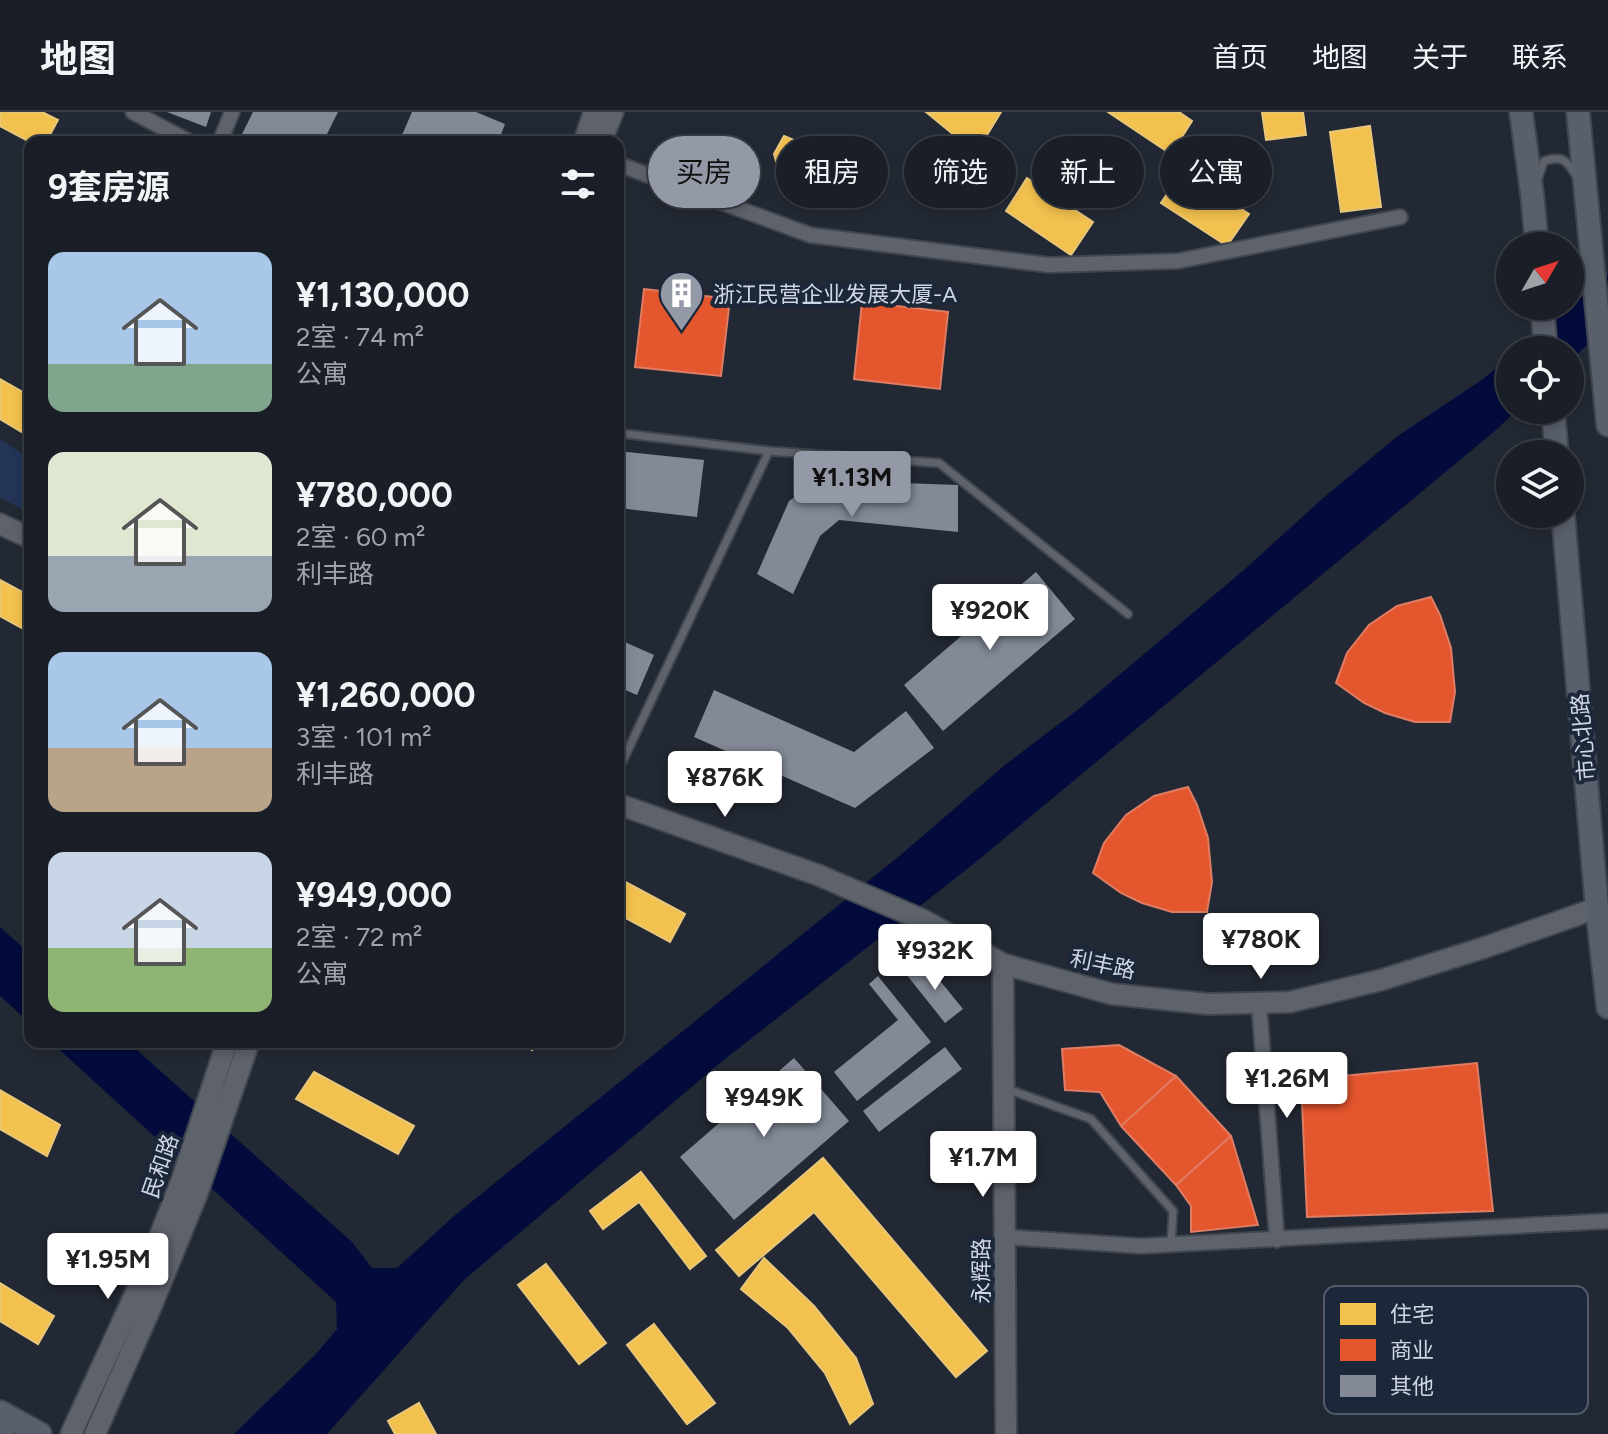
<!DOCTYPE html>
<html lang="zh">
<head>
<meta charset="utf-8">
<style>
	body { margin:0; font-family:Figtree,"Noto Sans SC",sans-serif; background:#23272f; color:#f1f3f6; height:100vh; display:flex; flex-direction:column; font-size:30px; white-space:nowrap }
	* { box-sizing:border-box; margin:0 }
	p { font-size:26px; color:#9fa2a7 }
	.icon { flex:none; width:44px; height:44px; fill:none; stroke:currentColor; stroke-width:2; stroke-linecap:round; stroke-linejoin:round }
	.map { position:relative; flex:1; overflow:hidden }
	.details { position:absolute; left:24px; top:24px; width:600px; height:912px; display:flex; flex-direction:column; background:#1a1f27; border-radius:16px; box-shadow:0 4px 12px #0003,0 0 0 2px #383d44 }
	.details>* { flex:none }
	.hud { position:absolute; left:648px; top:24px; width:760px; height:72px; display:flex; gap:16px }
	.needle { width:52px; rotate:51deg }
	.fabs { position:absolute; left:1496px; top:120px; display:grid; gap:16px }
	.fabs a { display:grid; place-items:center; width:88px; height:88px; border-radius:50%; background:#1a1f27; box-shadow:0 4px 12px #0003,0 0 0 2px #383d44; font-size:40px }
	.price { position:absolute; translate:-50% -68px; padding:0 18px; border-radius:8px; background:#fff; color:#222; font-size:26px; line-height:52px; filter:drop-shadow(0 2px 4px #0008) }
	.price::after { content:''; position:absolute; left:50%; top:48px; width:24px; height:18px; margin-left:-12px; background:inherit; clip-path:polygon(0 0,100% 0,50% 100%) }
	.price.active { background:#9399a6; color:#111 }
	ul { padding:0; list-style:none }
	li { display:flex; align-items:center; gap:24px; height:200px; padding:0 24px }
	li span { display:grid; place-items:center; flex:none; width:224px; height:160px; border-radius:16px; color:#555 }
	li>.icon { margin-inline-start:auto }
	span .icon { width:96px; height:96px; fill:#fffc; stroke-width:1 }
	li b { font-size:34px }
	h2 { display:flex; justify-content:space-between; align-items:center; height:96px; padding:0 24px; font-size:34px }
	.tag { padding:0 28px; border-radius:36px; background:#1a1f27; box-shadow:0 4px 12px #0003,0 0 0 2px #383d44; font-size:28px; line-height:72px }
	.tag.active { background:#9399a6; color:#111 }
	header { display:flex; align-items:center; gap:48px; box-sizing:border-box; height:112px; padding:0 40px; background:#1a1f27; border-bottom:2px solid #383d44 }
	header strong { font-size:38px }
	nav { display:flex; gap:44px; margin-inline-start:auto; font-size:28px }
	.map>svg:first-child { display:block }
	.green { fill:#233457 }
	.water { fill:#030b3c }
	.homes { fill:#f2c14e; stroke:#e8c77b; stroke-width:2 }
	.shops { fill:#e4572e; stroke:#de7d64; stroke-width:2 }
	.building { fill:#838a96 }
	.lines { fill:none; stroke-linecap:round; stroke-linejoin:round }
	.lane-casing { stroke:#40464f; stroke-width:11 }
	.street-casing { stroke:#40464f; stroke-width:18 }
	.secondary-casing { stroke:#40464f; stroke-width:24 }
	.primary-casing { stroke:#40464f; stroke-width:26 }
	.lane { stroke:#5d626b; stroke-width:7 }
	.street { stroke:#5d626b; stroke-width:14 }
	.secondary { stroke:#5d626b; stroke-width:20 }
	.primary { stroke:#595f6b; stroke-width:22 }
	.labels { text-anchor:middle; stroke-width:8; stroke-linejoin:round; paint-order:stroke }
	.poi-label { font-size:22px; fill:#cfd6e3; stroke:#1d273a; text-anchor:start }
	.street-label { font-size:22px; fill:#cfd6e3; stroke:#1d273a }
	.key { fill:#1d273a; stroke:#525c6d; stroke-width:2 }
	.key-label { font-size:22px; fill:#cfd6e3 }
</style>
</head>
<body>
<header>
<strong>地图</strong>
<nav><a>首页</a><a>地图</a><a>关于</a><a>联系</a></nav>
</header>
<div class="map">
<svg width="1608" height="1322" viewBox="0 0 1608 1322">
	<rect width="100%" height="100%" fill="#232934"/>
	<path class="green" d="M0,327L30,347V402L0,385Z"/>
	<path class="water" d="M1608,163V213L1570,249V238H1518Z
		M1510,245V298H1517L1496,318L976,750L720,951L464,1168L327,1322H234L316,1242L337,1217L336,1190L51,930H128L352,1130L372,1156H397L454,1104L903,741L1006,652L1080,596L1245,457L1322,387L1399,323L1483,267Z
		M0,815L30,842V911L0,884Z"/>
	<path class="homes" d="M0,0H42L58,8L46,30H30L0,14Z
		M926,0H1001L976,41Z
		M1108,0H1179L1192,9L1171,42Z
		M1262,0H1303L1306,23L1266,28Z
		M1370,14L1381,95L1341,100L1330,20Z
		M784,24L812,35L836,58L845,83L835,96L824,93L799,80L779,60L774,42Z
		M1183,58L1249,102L1227,134L1161,91Z
		M1027,66L1093,110L1071,143L1006,99Z
		M0,267L30,284V325L0,307Z
		M0,468L30,484V514L27,519L0,504Z
		M618,766L685,802L670,830L618,802Z
		M518,930H536L532,938Z
		M314,960L414,1014L398,1042L296,987Z
		M0,978L60,1013L47,1044L0,1017Z
		M823,1046L987,1239L956,1265L814,1100L739,1164L716,1138Z
		M641,1060L706,1144L690,1157L639,1090L603,1117L590,1099Z
		M764,1146L814,1194L856,1246L873,1292L850,1312L825,1261L788,1216L741,1177Z
		M546,1152L606,1231L579,1252L518,1173Z
		M0,1171L54,1204L38,1232L0,1209Z
		M654,1212L715,1291L687,1312L627,1233Z
		M419,1291L436,1322H395L388,1309Z"/>
	<path class="shops" d="M644,177L730,187L721,264L635,255Z
		M862,190L948,200L940,277L854,267Z
		M1431,485L1440,503L1451,536L1455,580L1450,610H1415L1385,601L1364,591L1336,571L1347,541L1369,513L1397,494Z
		M1188,675L1197,693L1208,726L1212,770L1207,800H1172L1142,791L1121,781L1093,761L1104,731L1126,703L1154,684Z
		M1119,933L1176,964L1231,1024L1258,1113L1191,1120V1094L1176,1073L1121,1014L1100,980L1065,978L1062,937Z
		M1477,951L1493,1099L1307,1105L1301,968Z
		M1176,964L1231,1024L1176,1073L1121,1014Z"/>
	<path class="building" d="M167,0H211L206,15Z
		M253,0H338L323,30H238Z
		M412,0H476L505,12L498,30H399Z
		M618,339L704,348L697,405L618,396Z
		M818,368L958,373V420L839,408L820,424L793,482L757,462L789,389Z
		M1036,460L1075,507L943,619L904,573Z
		M618,527L654,543L637,583L618,575Z
		M714,578L854,640L906,599L934,636L855,696L694,625Z
		M924,849L963,897L945,911L906,862Z
		M878,864L931,930L857,989L834,960L898,908L869,872Z
		M945,935L962,957L879,1020L863,999Z
		M794,946L849,1009L734,1108L680,1045Z"/>
	<g class="lines">
		<defs>
			<path id="lane" d="M1538,66L1544,49C1564,43 1567,49 1577,65
				M618,321L769,339
				M618,659L769,339L939,351L1128,502
				M1007,977L1091,1007L1173,1099L1171,1133"/>
			<path id="street" d="M133,0L190,30
				M220,30L232,0
				M618,52L810,123L1049,153L1178,149L1400,105
				M1259,891L1277,1128
				M1005,1125L1141,1134L1608,1109"/>
			<path id="secondary" d="M584,30L594,0
				M601,30L613,0
				M0,412L30,426
				M618,692L818,763L923,808L1003,852L1112,882L1208,892L1290,890L1381,868L1483,836L1597,796
				M1003,852L1006,1322
				M71,1322L148,1154L181,1070L227,930
				M95,1322L151,1195L197,1082L249,930"/>
			<path id="primary" d="M1521,0L1532,81L1537,134
				M1578,0L1608,313
				M1542,194L1546,238
				M1553,298L1557,342
				M1563,402L1597,796L1608,895
				M0,1300L40,1322
				M0,1321L2,1322"/>
		</defs>
		<use href="#lane" class="lane-casing"/>
		<use href="#street" class="street-casing"/>
		<use href="#secondary" class="secondary-casing"/>
		<use href="#primary" class="primary-casing"/>
		<use href="#lane" class="lane"/>
		<use href="#street" class="street"/>
		<use href="#secondary" class="secondary"/>
		<use href="#primary" class="primary"/>
	</g>
	<defs>
		<symbol id="building-pin" viewBox="-11 -11 22 30"><path d="M0 17L-7.5 6A9.5 9.5 0 1 1 7.5 6Z" fill="#9399a6" stroke="#1d273a"/><path d="M-4-6H4V6H1V3H-1V6H-4ZM-2.5-4.3h1.7v1.8h-1.7ZM.8-4.3h1.7v1.8H.8ZM-2.5-1h1.7V.8h-1.7ZM.8-1h1.7V.8H.8Z" fill="#fff"/></symbol>
	</defs>
	<g fill-rule="evenodd">
		<use href="#building-pin" x="656" y="156" width="51" height="69"/>
	</g>
	<g class="labels">
		<g class="poi-label">
			<text x="713" y="190">浙江民营企业发展大厦-A</text>
		</g>
		<g class="street-label">
			<text transform="translate(1583 625) rotate(-95)" y="8">市心北路</text>
			<text transform="translate(1103 852) rotate(12)" y="8">利丰路</text>
			<text transform="translate(160 1054) rotate(-71)" y="8">民和路</text>
			<text transform="translate(981 1159) rotate(-90)" y="8">永辉路</text>
		</g>
	</g>
	<rect x="1324" y="1174" width="264" height="128" rx="12" class="key"/>
	<rect x="1340" y="1191" width="36" height="22" fill="#f2c14e"/>
	<rect x="1340" y="1227" width="36" height="22" fill="#e4572e"/>
	<rect x="1340" y="1263" width="36" height="22" fill="#838a96"/>
	<g class="key-label">
		<text x="1390" y="1210">住宅</text>
		<text x="1390" y="1246">商业</text>
		<text x="1390" y="1282">其他</text>
	</g>
</svg>
<div class="fabs">
<a><svg class="needle" viewBox="-14 -14 28 28"><path d="M0-13l5 13h-10z" fill="#e53935"/><path d="M0 13l5-13h-10z" fill="#9fa2a7"/></svg></a>
<a><svg class="icon" aria-label="locate" viewBox="0 0 24 24"><circle cx="12" cy="12" r="6"/><path d="M12 2v4M12 18v4M2 12h4M18 12h4"/></svg></a>
<a><svg class="icon" aria-label="layers" viewBox="0 0 24 24"><path d="M12 4l9 5-9 5-9-5zM3 14l9 5 9-5"/></svg></a>
</div>
<b class="price active" style="left:852px;top:407px">¥1.13M</b>
<b class="price" style="left:990px;top:540px">¥920K</b>
<b class="price" style="left:725px;top:707px">¥876K</b>
<b class="price" style="left:1261px;top:869px">¥780K</b>
<b class="price" style="left:935px;top:880px">¥932K</b>
<b class="price" style="left:1287px;top:1008px">¥1.26M</b>
<b class="price" style="left:764px;top:1027px">¥949K</b>
<b class="price" style="left:983px;top:1087px">¥1.7M</b>
<b class="price" style="left:108px;top:1189px">¥1.95M</b>
<div class="hud">
<a class="tag active">买房</a>
<a class="tag">租房</a>
<a class="tag">筛选</a>
<a class="tag">新上</a>
<a class="tag">公寓</a>
</div>
<section class="details">
<h2>9套房源<svg class="icon" aria-label="filters" viewBox="0 0 24 24"><path d="M4 7h16M4 17h16"/><circle cx="9" cy="7" r="2"/><circle cx="15" cy="17" r="2"/></svg></h2>
<ul>
<li><span style="background:linear-gradient(#a9c7e8 70%,#7fa58c 0)"><svg class="icon" aria-label="home" viewBox="0 0 24 24"><path d="M3 11l9-7 9 7M6 9v11h12V9"/></svg></span><div><b>¥1,130,000</b><p>2室 · 74 m²</p><p>公寓</p></div></li>
<li><span style="background:linear-gradient(#dfe7d0 65%,#9aa5b1 0)"><svg class="icon" aria-label="home" viewBox="0 0 24 24"><path d="M3 11l9-7 9 7M6 9v11h12V9"/></svg></span><div><b>¥780,000</b><p>2室 · 60 m²</p><p>利丰路</p></div></li>
<li><span style="background:linear-gradient(#a9c7e8 60%,#b9a48a 0)"><svg class="icon" aria-label="home" viewBox="0 0 24 24"><path d="M3 11l9-7 9 7M6 9v11h12V9"/></svg></span><div><b>¥1,260,000</b><p>3室 · 101 m²</p><p>利丰路</p></div></li>
<li><span style="background:linear-gradient(#c9d6e8 60%,#8fb573 0)"><svg class="icon" aria-label="home" viewBox="0 0 24 24"><path d="M3 11l9-7 9 7M6 9v11h12V9"/></svg></span><div><b>¥949,000</b><p>2室 · 72 m²</p><p>公寓</p></div></li>
</ul>
</section>
</div>
</body>
</html>
